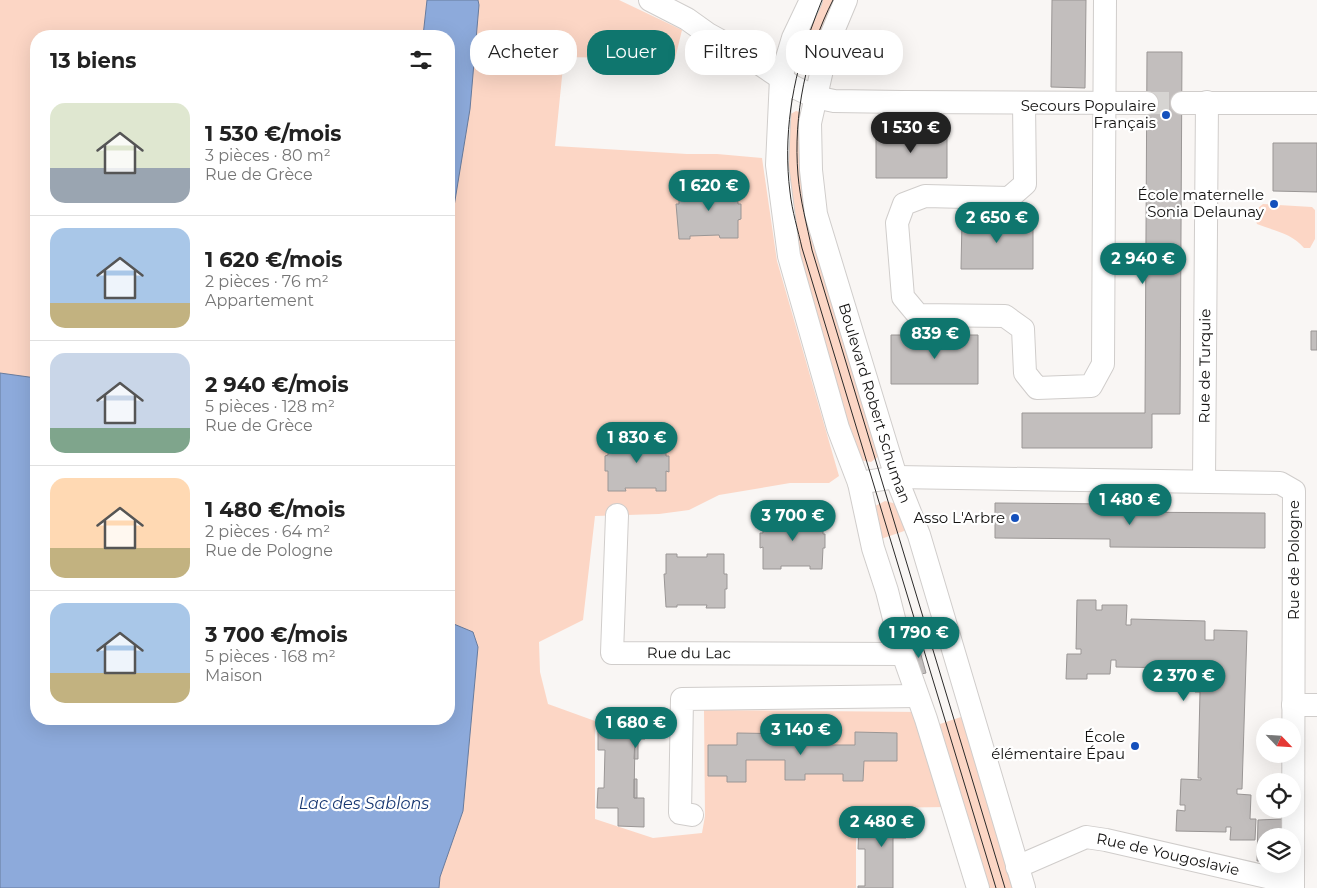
<!DOCTYPE html>
<html lang="fr">
<head>
<meta charset="utf-8">
<style>
	body { margin:0; font-family:Montserrat,sans-serif; background:#f6f6f6; color:#222; height:100vh; display:flex; flex-direction:column; font-size:19px; white-space:nowrap }
	* { box-sizing:border-box; margin:0 }
	p { font-size:16px; color:#767676 }
	.icon { flex:none; width:28px; height:28px; fill:none; stroke:currentColor; stroke-width:2; stroke-linecap:round; stroke-linejoin:round }
	.map { position:relative; flex:1; overflow:hidden }
	.sheet { position:absolute; left:30px; top:30px; width:425px; height:695px; display:flex; flex-direction:column; background:#fff; border-radius:20px; box-shadow:0 5px 20px #0002 }
	.sheet>* { flex:none }
	.banner { position:absolute; left:470px; top:30px; width:475px; height:45px; display:flex; gap:10px }
	.needle { width:32px; rotate:115deg }
	.tools { position:absolute; left:1256px; top:718px; display:grid; gap:10px }
	.tools a { display:grid; place-items:center; width:45px; height:45px; border-radius:50%; background:#fff; box-shadow:0 5px 20px #0002; font-size:25px }
	.price { position:absolute; translate:-50% -42px; padding:0 11px; border-radius:18px; background:#0f766e; color:#fff; font-size:16px; line-height:32px; filter:drop-shadow(0 1px 2px #0008) }
	.price::after { content:''; position:absolute; left:50%; top:30px; width:15px; height:11px; margin-left:-8px; background:inherit; clip-path:polygon(0 0,100% 0,50% 100%) }
	.price.on { background:#222; color:#fff }
	ul { padding:0; list-style:none }
	li { display:flex; align-items:center; gap:15px; height:125px; padding:0 20px }
	li+li { border-top:1px solid #e0e0e0 }
	li span { display:grid; place-items:center; flex:none; width:140px; height:100px; border-radius:15px; color:#555 }
	li>.icon { margin-inline-start:auto }
	span .icon { width:60px; height:60px; fill:#fffc; stroke-width:1 }
	li b { font-size:21px }
	h2 { display:flex; justify-content:space-between; align-items:center; height:60px; padding:0 20px; font-size:21px }
	.chip { padding:0 18px; border-radius:20px; background:#fff; box-shadow:0 5px 20px #0002; font-size:18px; line-height:45px }
	.chip.on { background:#0f766e; color:#fff }
	.map>svg:first-child { display:block }
	.green { fill:#fcd6c5; fill-rule:evenodd }
	.water { fill:#8daadb; stroke:#687c9e }
	.building { fill:#c2bebd; stroke:#9a9695 }
	.lines { fill:none; stroke-linecap:round; stroke-linejoin:round }
	.minor-tunnel { stroke:#d6d4d2; stroke-width:22; stroke-dasharray:22 11; stroke-linecap:butt }
	.minor-casing { stroke:#d0cdcb; stroke-width:24 }
	.minor { stroke:#fff; stroke-width:22 }
	.tram { stroke:#2b2a29; stroke-width:1 }
	.poi-dot { fill:#1450bc; stroke:#fff; stroke-width:2 }
	.labels { text-anchor:middle; stroke-width:4.5; stroke-linejoin:round; paint-order:stroke }
	.poi-label { font-size:15px; fill:#131211; stroke:#fff; text-anchor:end }
	.street-label { font-size:15px; fill:#131211; stroke:#fff }
	.water-label { font-size:16px; font-style:italic; fill:#163671; stroke:#fff }
</style>
</head>
<body>
<div class="map">
<svg width="1317" height="888" viewBox="0 0 1317 888">
	<rect width="100%" height="100%" fill="#f9f6f4"/>
	<path class="green" d="M0,0H619L682,30L675,59L564,57L555,146L687,154H717L762,158L777,261L839,476L829,483H790L719,495L689,510L659,514L595,516L583,620L539,642L540,672L548,704L595,721V819L653,838L702,833L705,816L704,710L920,712L946,807L876,808V826H856V888H0ZM36,36H449V719H36Z
		M816,0H837L814,59L811,63H804L799,59L797,53Z
		M796,111L803,113L879,456L871,462L859,460L817,328L789,207L787,116Z
		M1263,204L1312,207L1315,210V239L1310,248H1304C1292,233 1274,231 1257,224L1253,212Z
		M885,501L897,504L907,530L878,540L875,506Z
		M964,716L1017,888H987L934,726Z"/>
	<path class="water" d="M427,0H478L479,5L470,109L449,237V36H423Z
		M0,373L36,378V719H449V622L473,632L478,647L463,811L440,877L439,888H0Z"/>
	<path class="building" d="M1052,0H1086L1085,88L1051,87Z
		M1147,52H1182L1180,414H1152V448H1022V413H1145Z
		M876,129H947V178H876Z
		M1273,143H1317V192L1273,191Z
		M689,184V188L719,187V185L737,184L738,204H741V219L738,220V238H720L719,235L690,236V239H679L676,204H679V185Z
		M962,219H1033V269H961Z
		M1311,331H1317V350H1311Z
		M891,335H978V384H891Z
		M608,437H625V440H656V437H666V456H669V472L666,471V491H656V488H625L626,491H608V471H605V456L608,455Z
		M995,503L1111,504V512L1265,513V548L1110,547V539L995,538Z
		M763,515H782V518H811L812,515H823V534H825V548H823L822,569H810V566H781V569H763V547L760,548V533H763Z
		M666,554H677V557H707V554H724V574H727V589H725V608H706L707,605H677V607H666L664,574H666Z
		M1077,600H1096V610H1102V605H1127L1126,625H1131V619L1205,621V640H1214V630L1247,631L1242,789H1237V794L1251,795L1250,819H1256L1255,840H1230L1231,827H1226V832L1176,831L1177,810L1185,811V805H1180L1181,779L1201,780V778H1198L1200,692H1195L1196,662H1190V668L1116,667V660H1111L1110,674H1087V679H1066L1067,654H1081V649H1076Z
		M918,644L926,673L921,674L912,646Z
		M620,710L645,711V739H635L634,798H644V827L618,826V808H597L598,788H604L605,750H598V729L620,730Z
		M855,732L897,733V761H864L863,781H843V774H805V780H785V760H746V782H727V776H708V745H737V733L796,734V745H855Z
		M635,739H638V759H634Z
		M634,779H637V798H634Z
		M879,809H906V838H893V888H858V886H865V849H858L859,828H879Z
		M1283,819V836H1265V861H1257L1258,820Z"/>
	<g class="lines">
		<path class="minor-tunnel" d="M1147,103H1182"/>
		<defs>
			<g id="minor">
				<path d="M650,0L687,19L708,34L748,56L794,87L815,97L834,101L902,102L1147,103"/>
				<path d="M811,0L793,38L781,78L777,165L789,256L838,428L859,483L873,548L887,591L903,654L926,719L978,888"/>
				<path id="s1" d="M846,0L828,43L810,123L811,170L816,214L896,477L919,535L1024,888"/>
				<path d="M1024,103L1025,184L1009,198L925,196L904,204L897,223L903,297L918,315L1005,316L1023,329L1025,373L1037,388L1091,386L1103,364L1105,0"/>
				<path d="M1182,103H1317"/>
				<path id="s2" d="M1204,481L1207,102"/>
				<path d="M859,483L896,477L1280,483L1294,491L1293,888"/>
				<path id="s3" d="M617,515L612,653L903,654"/>
				<path d="M1293,705H1317"/>
				<path d="M692,815L680,813L682,699L917,696"/>
				<path id="s4" d="M1017,867L1086,837L1106,840L1293,883"/>
			</g>
		</defs>
		<use href="#minor" class="minor-casing"/>
		<use href="#minor" class="minor"/>
		<path class="tram" d="M822,0C818,9 815,19 811,29C792,80 783,137 790,192C792,211 798,230 802,248L996,888
			M833,0C806,53 793,115 798,175C800,200 807,225 812,250L1005,888"/>
	</g>
	<g class="poi-dot">
		<circle cx="1166" cy="115" r="5"/>
		<circle cx="1274" cy="204" r="5"/>
		<circle cx="1015" cy="518" r="5"/>
		<circle cx="1135" cy="746" r="5"/>
	</g>
	<g class="labels">
		<g class="poi-label">
			<text x="1156" y="111">Secours Populaire<tspan x="1156" dy="17">Français</tspan></text>
			<text x="1264" y="200">École maternelle<tspan x="1264" dy="17">Sonia Delaunay</tspan></text>
			<text x="1005" y="523">Asso L'Arbre</text>
			<text x="1125" y="742">École<tspan x="1125" dy="17">élémentaire Épau</tspan></text>
		</g>
		<g class="street-label">
			<text dy="5" stroke="none"><textPath href="#s2" startOffset="115">Rue de Turquie</textPath></text>
			<text dy="5" stroke="none"><textPath href="#s1" startOffset="418">Boulevard Robert Schuman</textPath></text>
			<text transform="translate(1294 560) rotate(-90)" y="5">Rue de Pologne</text>
			<text dy="5" stroke="none"><textPath href="#s3" startOffset="215">Rue du Lac</textPath></text>
			<text dy="5" stroke="none"><textPath href="#s4" startOffset="159">Rue de Yougoslavie</textPath></text>
		</g>
		<g class="water-label">
			<text x="364" y="809">Lac des Sablons</text>
		</g>
	</g>
</svg>
<div class="tools">
<a><svg class="needle" viewBox="-14 -14 28 28"><path d="M0-13l5 13h-10z" fill="#e53935"/><path d="M0 13l5-13h-10z" fill="#767676"/></svg></a>
<a><svg class="icon" aria-label="locate" viewBox="0 0 24 24"><circle cx="12" cy="12" r="6"/><path d="M12 2v4M12 18v4M2 12h4M18 12h4"/></svg></a>
<a><svg class="icon" aria-label="layers" viewBox="0 0 24 24"><path d="M12 4l9 5-9 5-9-5zM3 14l9 5 9-5"/></svg></a>
</div>
<b class="price on" style="left:911px;top:154px">1 530 €</b>
<b class="price" style="left:709px;top:212px">1 620 €</b>
<b class="price" style="left:997px;top:244px">2 650 €</b>
<b class="price" style="left:1143px;top:285px">2 940 €</b>
<b class="price" style="left:935px;top:360px">839 €</b>
<b class="price" style="left:637px;top:464px">1 830 €</b>
<b class="price" style="left:1130px;top:526px">1 480 €</b>
<b class="price" style="left:793px;top:542px">3 700 €</b>
<b class="price" style="left:919px;top:659px">1 790 €</b>
<b class="price" style="left:1184px;top:702px">2 370 €</b>
<b class="price" style="left:636px;top:749px">1 680 €</b>
<b class="price" style="left:801px;top:756px">3 140 €</b>
<b class="price" style="left:882px;top:848px">2 480 €</b>
<div class="banner">
<a class="chip">Acheter</a>
<a class="chip on">Louer</a>
<a class="chip">Filtres</a>
<a class="chip">Nouveau</a>
</div>
<section class="sheet">
<h2>13 biens<svg class="icon" aria-label="filters" viewBox="0 0 24 24"><path d="M4 7h16M4 17h16"/><circle cx="9" cy="7" r="2"/><circle cx="15" cy="17" r="2"/></svg></h2>
<ul>
<li><span style="background:linear-gradient(#dfe7d0 65%,#9aa5b1 0)"><svg class="icon" aria-label="home" viewBox="0 0 24 24"><path d="M3 11l9-7 9 7M6 9v11h12V9"/></svg></span><div><b>1 530 €/mois</b><p>3 pièces · 80 m²</p><p>Rue de Grèce</p></div></li>
<li><span style="background:linear-gradient(#a9c7e8 75%,#c2b280 0)"><svg class="icon" aria-label="home" viewBox="0 0 24 24"><path d="M3 11l9-7 9 7M6 9v11h12V9"/></svg></span><div><b>1 620 €/mois</b><p>2 pièces · 76 m²</p><p>Appartement</p></div></li>
<li><span style="background:linear-gradient(#c9d6e8 75%,#7fa58c 0)"><svg class="icon" aria-label="home" viewBox="0 0 24 24"><path d="M3 11l9-7 9 7M6 9v11h12V9"/></svg></span><div><b>2 940 €/mois</b><p>5 pièces · 128 m²</p><p>Rue de Grèce</p></div></li>
<li><span style="background:linear-gradient(#ffd9b3 70%,#c2b280 0)"><svg class="icon" aria-label="home" viewBox="0 0 24 24"><path d="M3 11l9-7 9 7M6 9v11h12V9"/></svg></span><div><b>1 480 €/mois</b><p>2 pièces · 64 m²</p><p>Rue de Pologne</p></div></li>
<li><span style="background:linear-gradient(#a9c7e8 70%,#c2b280 0)"><svg class="icon" aria-label="home" viewBox="0 0 24 24"><path d="M3 11l9-7 9 7M6 9v11h12V9"/></svg></span><div><b>3 700 €/mois</b><p>5 pièces · 168 m²</p><p>Maison</p></div></li>
</ul>
</section>
</div>
</body>
</html>
